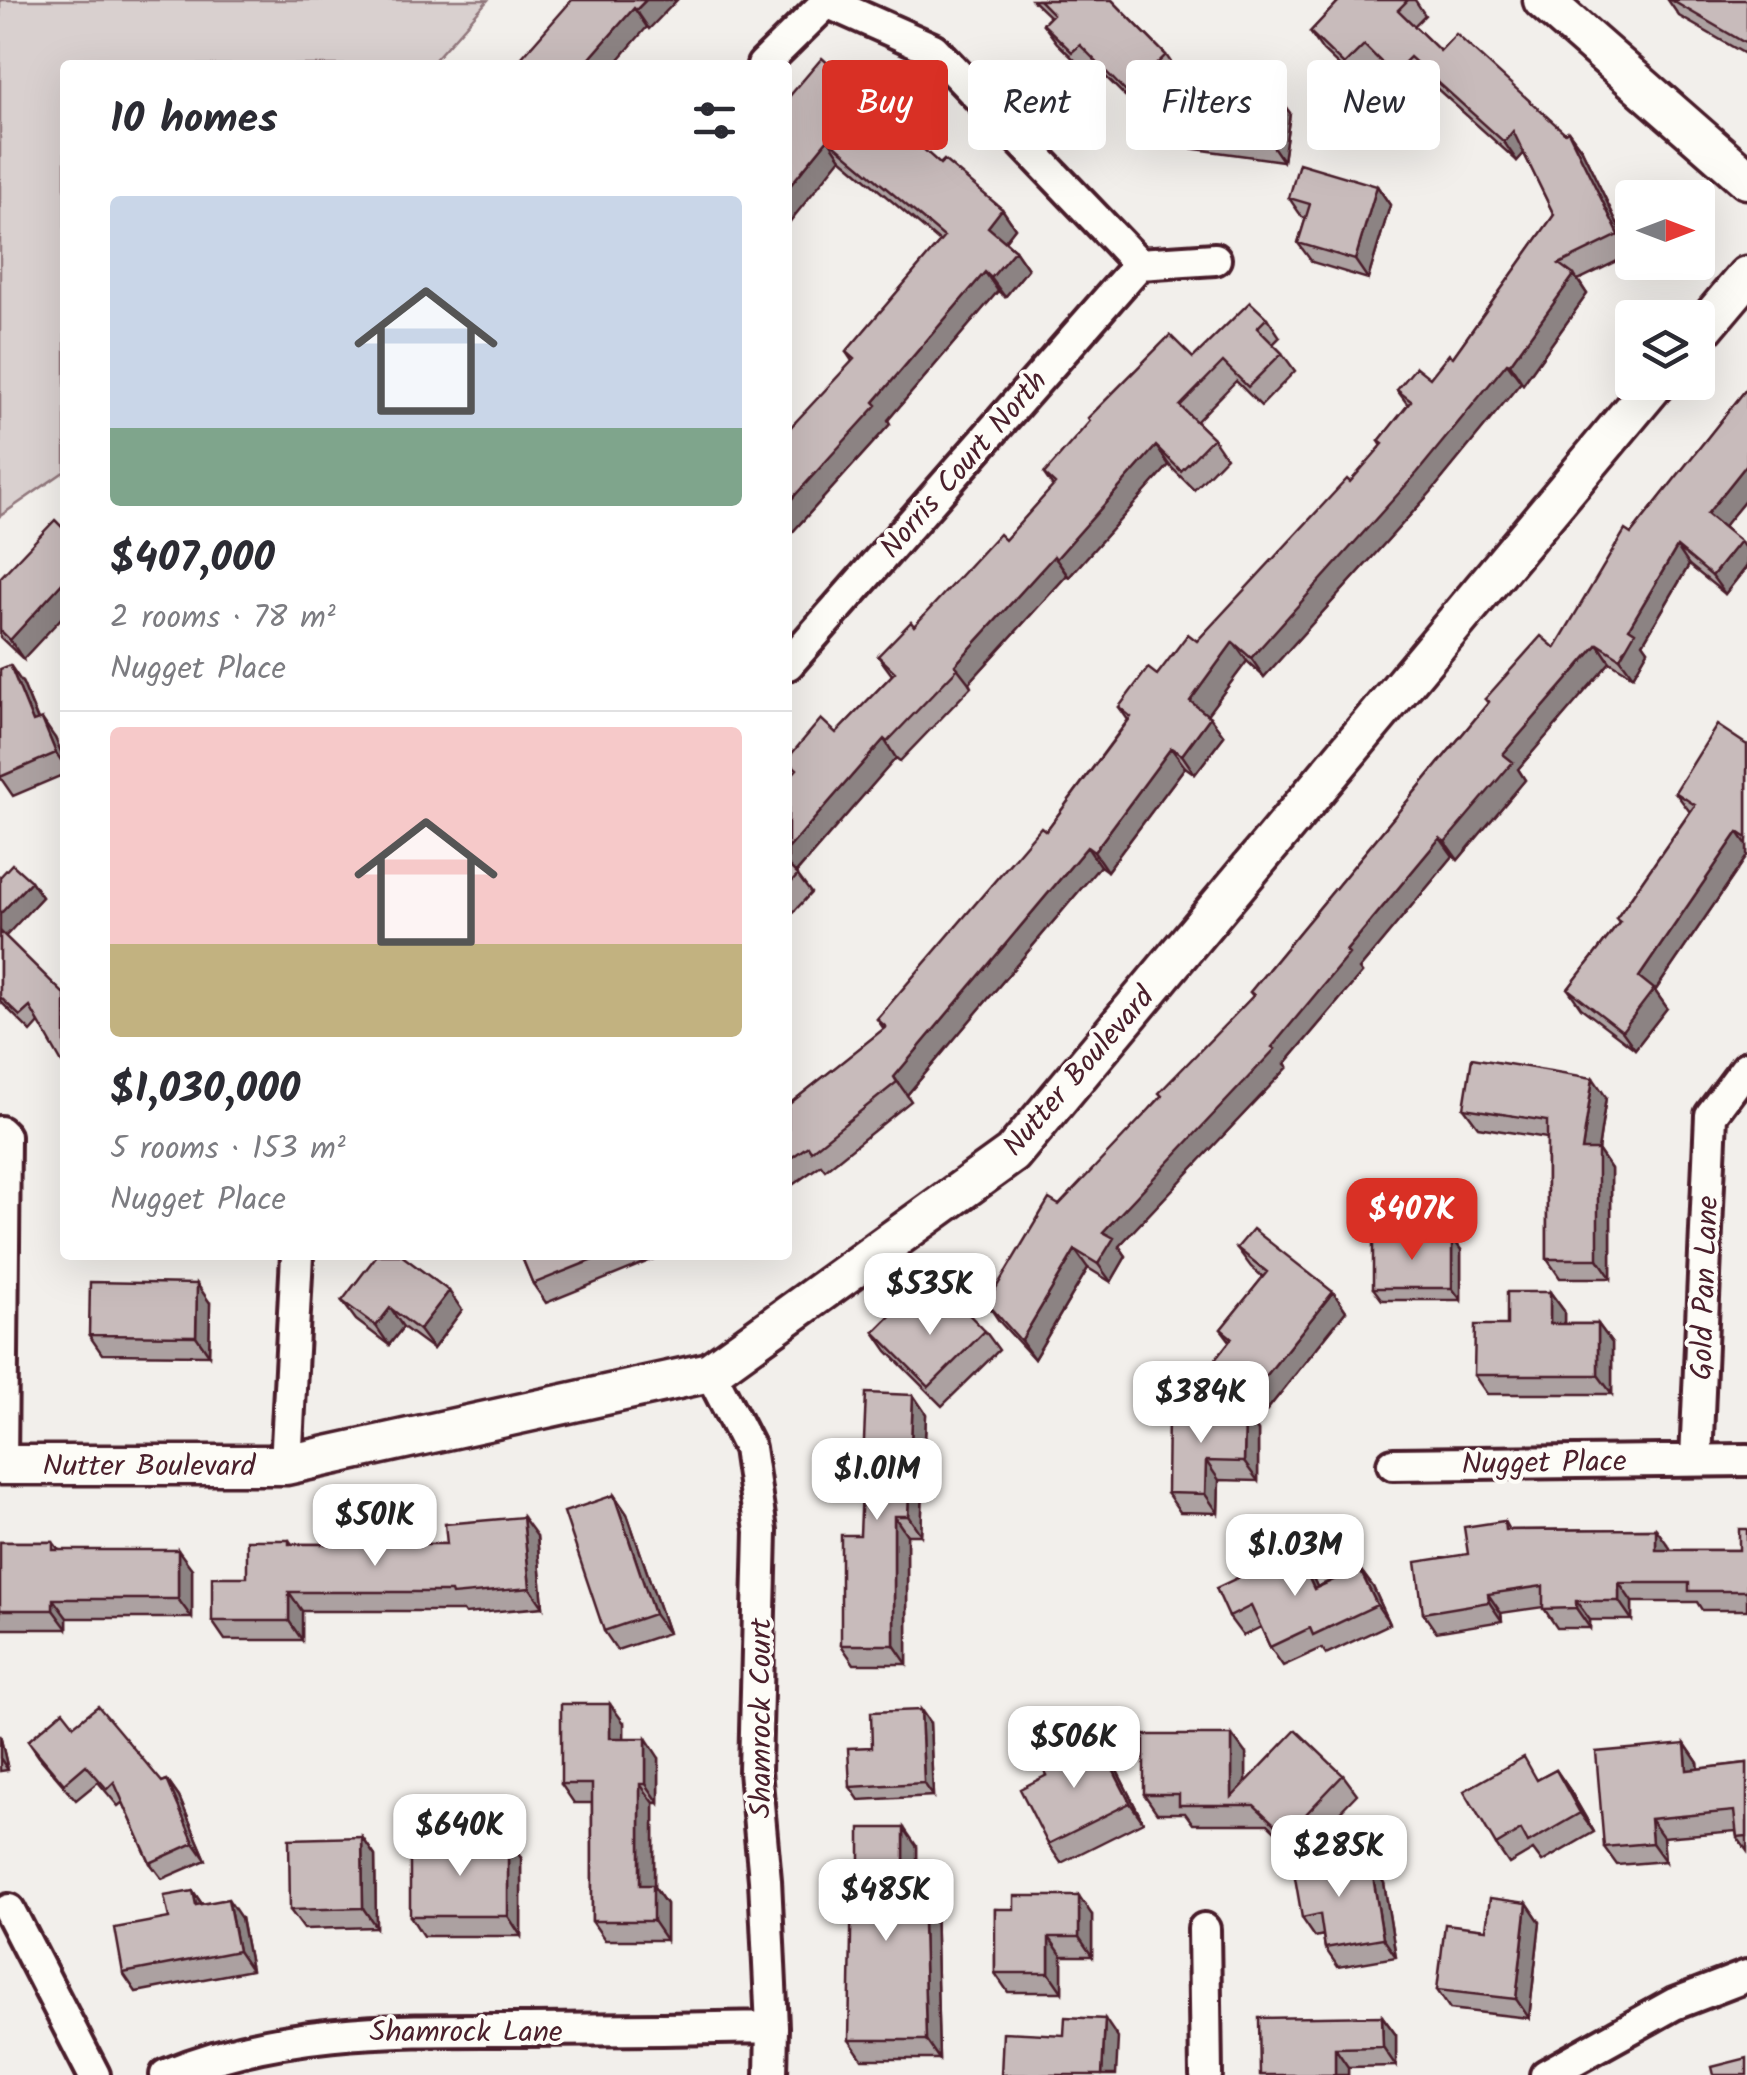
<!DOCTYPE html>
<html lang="en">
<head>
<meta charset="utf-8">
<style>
	body { margin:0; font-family:Kalam,sans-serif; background:#f7f7f7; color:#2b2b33; height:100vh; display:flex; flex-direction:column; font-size:38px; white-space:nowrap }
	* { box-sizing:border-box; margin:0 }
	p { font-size:32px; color:#7c7c81 }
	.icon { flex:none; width:55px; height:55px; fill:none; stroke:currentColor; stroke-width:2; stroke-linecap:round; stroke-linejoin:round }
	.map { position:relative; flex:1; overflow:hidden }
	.drawer { position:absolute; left:60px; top:60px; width:732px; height:1200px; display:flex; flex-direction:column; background:#fff; border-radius:10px; box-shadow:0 10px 40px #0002 }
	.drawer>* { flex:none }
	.top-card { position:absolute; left:822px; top:60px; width:772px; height:90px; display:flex; gap:20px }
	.needle { width:65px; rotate:90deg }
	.tools { position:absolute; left:1615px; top:180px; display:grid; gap:20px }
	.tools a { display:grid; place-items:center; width:100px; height:100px; border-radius:10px; background:#fff; box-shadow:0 10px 40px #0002; font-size:50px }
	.price { position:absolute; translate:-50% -85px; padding:0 22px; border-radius:20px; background:#fff; color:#222; font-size:32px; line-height:65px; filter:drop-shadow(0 2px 5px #0008) }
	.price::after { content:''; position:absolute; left:50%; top:60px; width:30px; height:22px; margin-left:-15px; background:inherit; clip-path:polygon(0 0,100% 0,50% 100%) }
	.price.active { background:#d93025; color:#fff }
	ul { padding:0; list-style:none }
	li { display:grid; align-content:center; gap:20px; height:530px; padding:0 50px }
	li+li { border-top:2px solid #e1e1e2 }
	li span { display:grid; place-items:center; height:310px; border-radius:10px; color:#555 }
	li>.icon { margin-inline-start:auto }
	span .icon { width:180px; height:180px; fill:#fffc; stroke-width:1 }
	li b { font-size:42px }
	h2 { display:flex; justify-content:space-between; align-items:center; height:120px; padding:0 50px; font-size:42px }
	.pill { padding:0 35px; border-radius:10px; background:#fff; box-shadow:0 10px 40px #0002; font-size:35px; line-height:90px }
	.pill.active { background:#d93025; color:#fff }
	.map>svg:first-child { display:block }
	.green { fill:#d9d0cf; stroke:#92787d; stroke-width:2.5 }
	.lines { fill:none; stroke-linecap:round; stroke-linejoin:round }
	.minor-casing { stroke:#4a1f2b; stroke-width:38 }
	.tertiary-casing { stroke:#4a1f2b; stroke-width:45 }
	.minor { stroke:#fdfcf7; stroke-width:30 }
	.tertiary { stroke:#fdfcf7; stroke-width:38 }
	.wall { fill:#aca1a1; stroke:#4a1f2b; stroke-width:2.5 }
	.shaded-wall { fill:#8c8383; stroke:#4a1f2b; stroke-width:2.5 }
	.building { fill:#c8bbbb; stroke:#4a1f2b; stroke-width:2.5 }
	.labels { text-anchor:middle; stroke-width:8; stroke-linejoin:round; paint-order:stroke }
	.street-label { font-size:30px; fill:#4a1f2b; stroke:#fdfcf7 }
</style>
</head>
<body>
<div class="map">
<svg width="1747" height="2075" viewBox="0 0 1747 2075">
	<rect width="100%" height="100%" fill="#f2efeb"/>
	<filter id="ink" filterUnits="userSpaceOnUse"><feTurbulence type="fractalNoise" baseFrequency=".01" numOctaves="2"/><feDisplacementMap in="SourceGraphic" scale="20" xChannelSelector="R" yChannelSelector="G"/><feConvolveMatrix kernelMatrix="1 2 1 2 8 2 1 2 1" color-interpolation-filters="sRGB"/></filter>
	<g filter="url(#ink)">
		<path class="green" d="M0,0H488L430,65H65V471L0,516Z"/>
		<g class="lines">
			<defs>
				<path id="minor" d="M827,2L933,49L1139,264
					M763,65L827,2
					M1139,264L1215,259
					M788,664L1139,264
					M0,1132L4,1136L1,1465
					M710,1372L749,1448L761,1531L755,1771L765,1880L772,2027L771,2075
					M1696,1460L1711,1115L1747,1067
					M1393,1464L1747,1460
					M286,1465L297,1255
					M9,1910L94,2075
					M1204,1929L1206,2075
					M166,2075C284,2026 403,2030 527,2030C609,2030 690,2029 772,2027
					M1546,2075L1674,2004L1747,1976"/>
				<path id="tertiary" d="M1543,0L1747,179
					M1698,334L1747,276
					M0,1465H286L710,1372L1012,1154L1656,382"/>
			</defs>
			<use href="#minor" class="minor-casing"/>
			<use href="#tertiary" class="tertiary-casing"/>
			<use href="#minor" class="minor"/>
			<use href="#tertiary" class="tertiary"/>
		</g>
		<path class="wall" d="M1032,0H1112L1166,55L1179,74L1172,80L1276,94L1290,113L1283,161L1174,146L1161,127L1167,86L1141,112L1093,64L1086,71L1057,43L1043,24L1050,17Z
			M1335,0H1415L1425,15L1414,26L1440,51L1565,133L1568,131L1582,150L1632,254L1578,280L1587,294L1523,384L1521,382L1431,492L1264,677L1247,661L1207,714L1224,736L1195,774L1185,767L1107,871L1100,866L907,1095L911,1101L825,1170L821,1165L788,1188V1105L884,1029L877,1019L1046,831L1128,720L1119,707L1197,641L1350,482L1382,446L1379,441L1408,405L1397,390L1430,378L1453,357L1554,215L1524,153L1517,161L1423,76L1406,93L1377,64L1358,84L1323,51L1310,32L1337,3Z
			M1668,0H1747V55L1679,16Z
			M788,98L940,164L1002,209L1015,228L1005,241L1015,250L1028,269L1005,297L998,291L888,420L890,424L788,537L852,361L846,352L940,242L841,158Z
			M1377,186L1390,205L1368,279L1312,262L1298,243L1306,218L1302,217L1289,198Z
			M1267,318L1280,337L1273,344L1282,353L1295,371L1261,406L1236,381L1196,422L1213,438L1226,457L1194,490L1169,465L1069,577L1067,575L969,683L971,687L900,761L896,758L796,873L811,893L788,918V779L794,772L788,762L836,733L892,675L878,656L914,626L1005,540L1053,487L1044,474L1193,358Z
			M1747,388V498L1723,527L1740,541L1747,551V566L1725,594L1689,565L1643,643L1648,650L1633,676L1610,662L1518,769L1525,780L1458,860L1453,856L1359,969L1362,973L1285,1064L1288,1067L1119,1246L1126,1256L1111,1282L1088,1268L1034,1359L999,1321L987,1303L1161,1096L1253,996L1250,992L1488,703L1485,699L1555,648L1631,534Z
			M0,578L23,659L0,637Z
			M23,684L38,720L55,738L65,761V774L13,796L0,777Z
			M1747,745V856L1655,991L1667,1008L1635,1049L1581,1008L1568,989L1619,923L1616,919L1690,812L1675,792Z
			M0,877L31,881L42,897L5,936L39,1023L31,1032L0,1001Z
			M1606,1097L1598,1150L1611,1169V1278H1560L1547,1259V1138L1478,1127L1464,1108Z
			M1452,1237L1461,1250V1300H1382L1373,1288Z
			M1237,1248L1333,1292L1346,1311L1263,1415L1224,1384L1211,1365L1230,1341L1221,1329L1263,1277L1251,1267Z
			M521,1255H659V1257L546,1303L533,1284Z
			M1550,1292L1564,1311V1324H1598L1612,1343V1394H1487L1474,1375Z
			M342,1301L462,1310L433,1349L403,1327L389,1345L356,1320Z
			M210,1303L209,1355L102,1354L89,1335Z
			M926,1320L985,1331L999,1350L942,1406L887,1351L874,1332Z
			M913,1395L926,1414L921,1535H907V1664H854L841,1645L860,1535Z
			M1245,1412L1258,1431V1481L1219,1480L1218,1513L1180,1512L1167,1493Z
			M614,1495L627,1514L668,1633L617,1650L604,1631Z
			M1504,1521L1509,1530L1656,1529L1670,1550H1739L1747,1529V1610H1702L1697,1602H1632V1620H1590V1628H1557L1543,1607L1501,1613L1502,1621L1436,1632L1423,1613L1468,1554Z
			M537,1536L543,1607L465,1614L463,1611H302V1640H225L212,1621L247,1577L289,1540L292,1544H447Z
			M0,1542H53L59,1550L192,1569V1618H67V1629H0Z
			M1359,1568L1373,1587L1390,1624L1326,1654L1322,1648L1283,1666L1270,1647L1261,1627L1243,1636L1229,1617L1309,1569L1317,1587Z
			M624,1723V1738L659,1758V1803H654V1887L666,1904V1940H605L592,1921V1803H574L561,1784Z
			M930,1723L933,1796L859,1800L850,1787L872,1747Z
			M74,1725L162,1782L167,1780L179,1797L206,1860L162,1879L150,1863L123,1802L118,1806L98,1782L76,1800L39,1757L28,1741Z
			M0,1735L8,1770L0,1771Z
			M1685,1744L1698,1763L1699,1769L1747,1763V1851L1737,1837L1736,1831L1663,1837L1665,1861L1617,1865L1604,1847Z
			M1079,1754L1113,1763L1143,1822L1061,1863L1048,1844L1047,1775Z
			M1246,1754V1783L1343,1775L1357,1794L1299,1854L1268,1824H1193L1185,1813H1157L1144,1794Z
			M1556,1770L1569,1789L1594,1832L1542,1862L1533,1850L1509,1864L1496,1845L1539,1779Z
			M362,1837L375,1856L376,1927L304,1929L290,1910Z
			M917,1847V1884H922L935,1903L939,2059H862L849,2040L860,1882Z
			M521,1858V1936H423L410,1916Z
			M1371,1864L1384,1883L1396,1957L1338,1967L1325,1948L1323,1935L1315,1937L1302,1918L1342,1868Z
			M193,1891L202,1904L241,1918L251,1970L136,1992L123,1973Z
			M1527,1903L1540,1922L1529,2018L1450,2009L1437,1990L1486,1929Z
			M995,1909L1092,1915V1956H1062V1992H1008L995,1973Z
			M1382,2016L1396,2035V2066L1348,2067V2075H1260Z"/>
		<path class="shaded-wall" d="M646,0H677L649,29L636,10Z
			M634,8L647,27L614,65H584Z
			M1276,94L1290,113L1283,161L1270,142Z
			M1513,131L1527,150L1517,161L1504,142Z
			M1568,131L1582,150L1632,254L1619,235Z
			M828,139L841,158L788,224V188Z
			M1377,186L1390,205L1368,279L1355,260Z
			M1002,209L1015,228L1001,246L988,227Z
			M1015,250L1028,269L1005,297L991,278Z
			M985,272L998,291L888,420L890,424L788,537V503Z
			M1574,275L1587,294L1523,384L1510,364Z
			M1507,363L1521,382L1431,492L1264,677L1251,658Z
			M1156,446L1169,465L1069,577L1056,559Z
			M1747,464V498L1719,532L1707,514Z
			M1740,541L1747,551V566L1725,594L1712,576Z
			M1677,547L1689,565L1643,643L1648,650L1633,676L1620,658L1629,628Z
			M1054,556L1067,575L969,683L955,665Z
			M65,580V614L23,659L10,640Z
			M1233,642L1247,661L1203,720L1190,701Z
			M1598,644L1610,662L1518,769L1525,780L1458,860L1445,842L1503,754Z
			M10,665L23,684L46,741L33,722Z
			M1210,717L1224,736L1195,774L1182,755Z
			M42,719L55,738L65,761V766L56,753Z
			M884,739L896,758L793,876L788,868V849Z
			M1171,748L1185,767L1107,871L1094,852Z
			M1738,832L1747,845V856L1655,991L1667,1008L1635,1049L1622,1031L1639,977Z
			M1440,838L1453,856L1359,969L1362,973L1285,1064L1288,1067L1119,1246L1126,1256L1111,1282L1098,1264L1103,1232L1272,1047L1346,951Z
			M1087,847L1100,866L907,1095L894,1077Z
			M31,881L42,897L3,939L0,935V914Z
			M1593,1078L1606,1097L1598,1150L1611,1169V1278L1598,1259L1582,1150Z
			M1452,1237L1461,1250V1300L1452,1288Z
			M1075,1250L1088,1268L1034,1359L1021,1341Z
			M197,1284L210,1303L209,1355L196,1336Z
			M449,1291L462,1310L433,1349L419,1330Z
			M1333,1292L1346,1311L1263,1415L1250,1396Z
			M1550,1292L1564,1311V1343L1550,1324Z
			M390,1308L403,1327L389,1345L376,1326Z
			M1598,1324L1612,1343V1394L1598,1375Z
			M913,1395L926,1414L921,1535L908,1516Z
			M1245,1412L1258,1431V1481L1244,1462Z
			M1206,1461L1219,1480L1218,1513L1205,1494Z
			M614,1495L627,1514L668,1633L654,1614Z
			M894,1516L907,1535V1664L894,1645Z
			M523,1517L537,1536L543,1607L530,1588Z
			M1656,1529L1670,1548V1569L1656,1550Z
			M178,1550L192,1569V1618L178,1599Z
			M1296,1550L1309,1569L1327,1608L1314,1589Z
			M1359,1568L1373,1587L1390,1624L1377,1605Z
			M1619,1583L1632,1602V1620L1619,1601Z
			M289,1592L302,1611V1640L289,1621Z
			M1488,1594L1501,1613L1502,1621L1489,1602Z
			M53,1599L67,1618V1629L53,1610Z
			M1576,1601L1590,1620V1628L1576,1608Z
			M610,1704L624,1723V1758L610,1738Z
			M921,1710L930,1723L933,1796L924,1783Z
			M0,1735L8,1770L0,1758Z
			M1232,1735L1246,1754V1805L1232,1797Z
			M646,1738L659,1758V1803L646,1784Z
			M1100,1744L1113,1763L1143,1822L1130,1803Z
			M1685,1744L1698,1763L1700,1788L1687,1770Z
			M1556,1770L1569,1789L1594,1832L1580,1813Z
			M167,1780L179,1797L206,1860L194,1843Z
			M640,1784L654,1803V1887L666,1904V1940L653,1921L640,1885Z
			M1650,1819L1663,1837L1665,1861L1652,1843Z
			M904,1828L917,1847V1903L904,1884Z
			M362,1837L375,1856L376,1927L363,1908Z
			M508,1839L521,1858V1936L508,1916Z
			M1332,1853L1345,1872L1334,1870Z
			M1371,1864L1384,1883L1396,1957L1383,1938Z
			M922,1884L935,1903L939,2059L926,2040Z
			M193,1891L206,1910L196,1905Z
			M1079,1896L1092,1915V1956L1079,1937Z
			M228,1899L241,1918L251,1970L238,1951Z
			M1527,1903L1540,1922L1529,2018L1516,1999Z
			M1049,1937L1062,1956V1992L1049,1973Z
			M1382,2016L1396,2035V2066L1383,2047Z
			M1105,2019L1118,2038L1116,2075H1102Z
			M1335,2048L1348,2067V2075H1335Z"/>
		<path class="building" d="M572,0H646L636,10L634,8L584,65H515Z
			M1039,0H1112L1166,55L1127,93L1080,45L1072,52L1043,24L1053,14Z
			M1340,0H1408L1398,10L1440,51L1456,34L1565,133L1568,131L1619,235L1559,264L1574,275L1510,364L1507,363L1417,473L1251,658L1233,642L1190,701L1210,717L1182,755L1171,748L1094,852L1087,847L894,1077L897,1082L811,1151L808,1146L788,1160V1105L886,1027L877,1019L1041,827L1046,831L1131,717L1119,707L1148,668L1157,675L1188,634L1197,641L1347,479L1350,482L1383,444L1379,441L1411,401L1397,390L1416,367L1430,378L1449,354L1453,357L1554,215L1513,131L1504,142L1410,57L1393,74L1364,45L1344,65L1310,32Z
			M1671,0H1747V44Z
			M822,58L940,164L944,160L1002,209L988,227L1015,250L991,278L985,272L874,402L877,405L788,503V430L854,359L846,352L944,237L828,139L788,188V98Z
			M1168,80L1276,94L1270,142L1161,127Z
			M1299,163L1377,186L1355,260L1298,243L1310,204L1289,198Z
			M1250,302L1267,318L1257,328L1282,353L1248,387L1223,362L1180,406L1213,438L1181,471L1156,446L1056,559L1054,556L955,665L958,668L887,742L884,739L788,849V779L797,769L788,761V758L821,719L836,733L895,672L878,656L911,622L914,626L999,534L1005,540L1055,484L1044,474L1090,421L1088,418L1170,335L1193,358Z
			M1747,388V464L1707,514L1740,541L1712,576L1677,547L1629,628L1635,632L1620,658L1598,644L1503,754L1513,762L1445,842L1440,838L1346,951L1349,954L1272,1047L1275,1049L1103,1232L1114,1238L1098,1264L1075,1250L1021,1341L987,1303L1049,1199L1059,1205L1162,1096L1159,1093L1254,995L1250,992L1489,702L1485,699L1541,636L1555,648L1625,530L1631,534Z
			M55,520L65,530V580L10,640L0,630V578Z
			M10,665L33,722L42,719L56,753L0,777V669Z
			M1717,725L1747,745V838L1738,832L1639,977L1654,989L1622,1031L1568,989L1620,922L1616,919L1695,805L1675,792Z
			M12,864L31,881L0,914V877Z
			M788,865L798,875L788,886Z
			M0,931L65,995V1068L30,1007L20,1016L0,997Z
			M1472,1058L1593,1078L1582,1150H1598V1259H1547V1121L1464,1108Z
			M1253,1229L1333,1292L1250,1396L1211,1365L1232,1338L1221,1329L1267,1272L1237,1248Z
			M1373,1237H1452V1288H1373Z
			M377,1255H401L449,1291L419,1330L390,1308L376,1326L342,1301Z
			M521,1255H605L533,1284Z
			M90,1282L197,1284L196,1336L89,1335Z
			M1507,1292H1550V1324H1598V1375H1474L1475,1325H1507Z
			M951,1296L985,1331L929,1387L874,1332L906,1300L926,1320Z
			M866,1393L913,1395L908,1516H894V1645H841V1535H860Z
			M1168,1411L1245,1412L1244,1462L1206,1461L1205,1494L1167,1493Z
			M614,1495L654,1614L604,1631L564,1512Z
			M523,1517L530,1588L452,1595L451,1592H289V1621H212V1577H247V1540H289V1544H447L445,1524Z
			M1504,1521L1505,1530L1656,1529V1550H1739V1529H1747V1591H1689V1583H1619V1601H1576V1608L1543,1609V1586L1488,1594L1489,1602L1423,1613L1416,1562L1468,1554L1464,1527Z
			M0,1542H53V1550H178V1599H53V1610H0Z
			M1296,1550L1314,1589L1359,1568L1377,1605L1313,1635L1310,1628L1270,1647L1251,1606L1229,1617L1216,1588Z
			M561,1704H610V1738H646V1784H640V1885H653V1921H592V1784H561Z
			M98,1706L162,1782L167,1780L194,1843L150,1863L114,1782L107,1789L86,1765L64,1784L28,1741L63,1711L74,1725Z
			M921,1710L924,1783L850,1787L848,1748L872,1747L871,1712Z
			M1296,1730L1343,1775L1286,1835L1254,1805H1179V1794H1144V1735H1232V1797Z
			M1071,1742L1078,1755L1100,1744L1130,1803L1048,1844L1020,1789L1047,1775L1038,1759Z
			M1685,1744L1687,1770L1747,1763V1836L1737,1837L1734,1811L1650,1819L1652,1843L1604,1847L1596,1752Z
			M1524,1757L1537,1780L1556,1770L1580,1813L1528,1843L1521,1830L1496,1845L1464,1791Z
			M860,1828H904V1884H922L926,2040H849L852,1882H860Z
			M362,1837L363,1908L290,1910L289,1839Z
			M438,1839H508V1916H410V1849H438Z
			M1332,1853L1334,1870L1371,1864L1383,1938L1325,1948L1320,1914L1302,1918L1292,1860Z
			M193,1891L196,1905L228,1899L238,1951L123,1973L115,1928L169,1918L164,1896Z
			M1014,1896H1079V1937H1049V1973H995V1909H1014Z
			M1490,1898L1527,1903L1516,1999L1437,1990L1445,1924L1486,1929Z
			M1382,2016L1383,2047L1335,2048V2075H1260L1259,2018Z
			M1065,2017L1105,2019L1102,2075H1001L1003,2032L1064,2035Z
			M1747,2058V2075H1714L1712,2067Z"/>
	</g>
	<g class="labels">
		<g class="street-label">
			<text transform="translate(963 464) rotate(-49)" y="10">Norris Court North</text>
			<text transform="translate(1078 1071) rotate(-49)" y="10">Nutter Boulevard</text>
			<text transform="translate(1704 1288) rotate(-88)" y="10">Gold Pan Lane</text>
			<text transform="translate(1544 1462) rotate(-1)" y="10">Nugget Place</text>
			<text x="149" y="1475">Nutter Boulevard</text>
			<text transform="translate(760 1718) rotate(-90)" y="10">Shamrock Court</text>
			<text x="466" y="2041">Shamrock Lane</text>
		</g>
	</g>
</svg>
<div class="tools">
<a><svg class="needle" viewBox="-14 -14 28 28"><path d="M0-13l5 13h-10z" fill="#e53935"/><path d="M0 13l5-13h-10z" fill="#7c7c81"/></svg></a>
<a><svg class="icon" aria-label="layers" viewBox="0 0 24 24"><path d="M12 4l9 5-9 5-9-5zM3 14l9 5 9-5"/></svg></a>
</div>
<b class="price active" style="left:1412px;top:1263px">$407K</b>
<b class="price" style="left:930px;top:1338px">$535K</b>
<b class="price" style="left:1201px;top:1446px">$384K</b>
<b class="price" style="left:877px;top:1523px">$1.01M</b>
<b class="price" style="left:375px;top:1569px">$501K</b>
<b class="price" style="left:1295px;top:1599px">$1.03M</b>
<b class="price" style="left:1074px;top:1791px">$506K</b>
<b class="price" style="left:460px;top:1879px">$640K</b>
<b class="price" style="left:1339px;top:1900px">$285K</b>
<b class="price" style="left:886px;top:1944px">$485K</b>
<div class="top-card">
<a class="pill active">Buy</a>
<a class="pill">Rent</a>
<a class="pill">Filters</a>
<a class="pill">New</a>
</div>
<section class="drawer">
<h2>10 homes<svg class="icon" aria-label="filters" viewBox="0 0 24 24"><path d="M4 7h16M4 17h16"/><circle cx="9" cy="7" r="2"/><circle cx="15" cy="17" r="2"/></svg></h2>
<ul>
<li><span style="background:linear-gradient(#c9d6e8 75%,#7fa58c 0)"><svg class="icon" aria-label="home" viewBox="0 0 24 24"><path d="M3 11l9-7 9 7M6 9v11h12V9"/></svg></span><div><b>$407,000</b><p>2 rooms · 78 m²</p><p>Nugget Place</p></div></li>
<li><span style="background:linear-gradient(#f6c9c9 70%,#c2b280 0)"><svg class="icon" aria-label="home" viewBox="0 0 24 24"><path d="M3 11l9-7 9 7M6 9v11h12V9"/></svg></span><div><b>$1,030,000</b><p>5 rooms · 153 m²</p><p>Nugget Place</p></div></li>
</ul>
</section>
</div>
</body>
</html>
